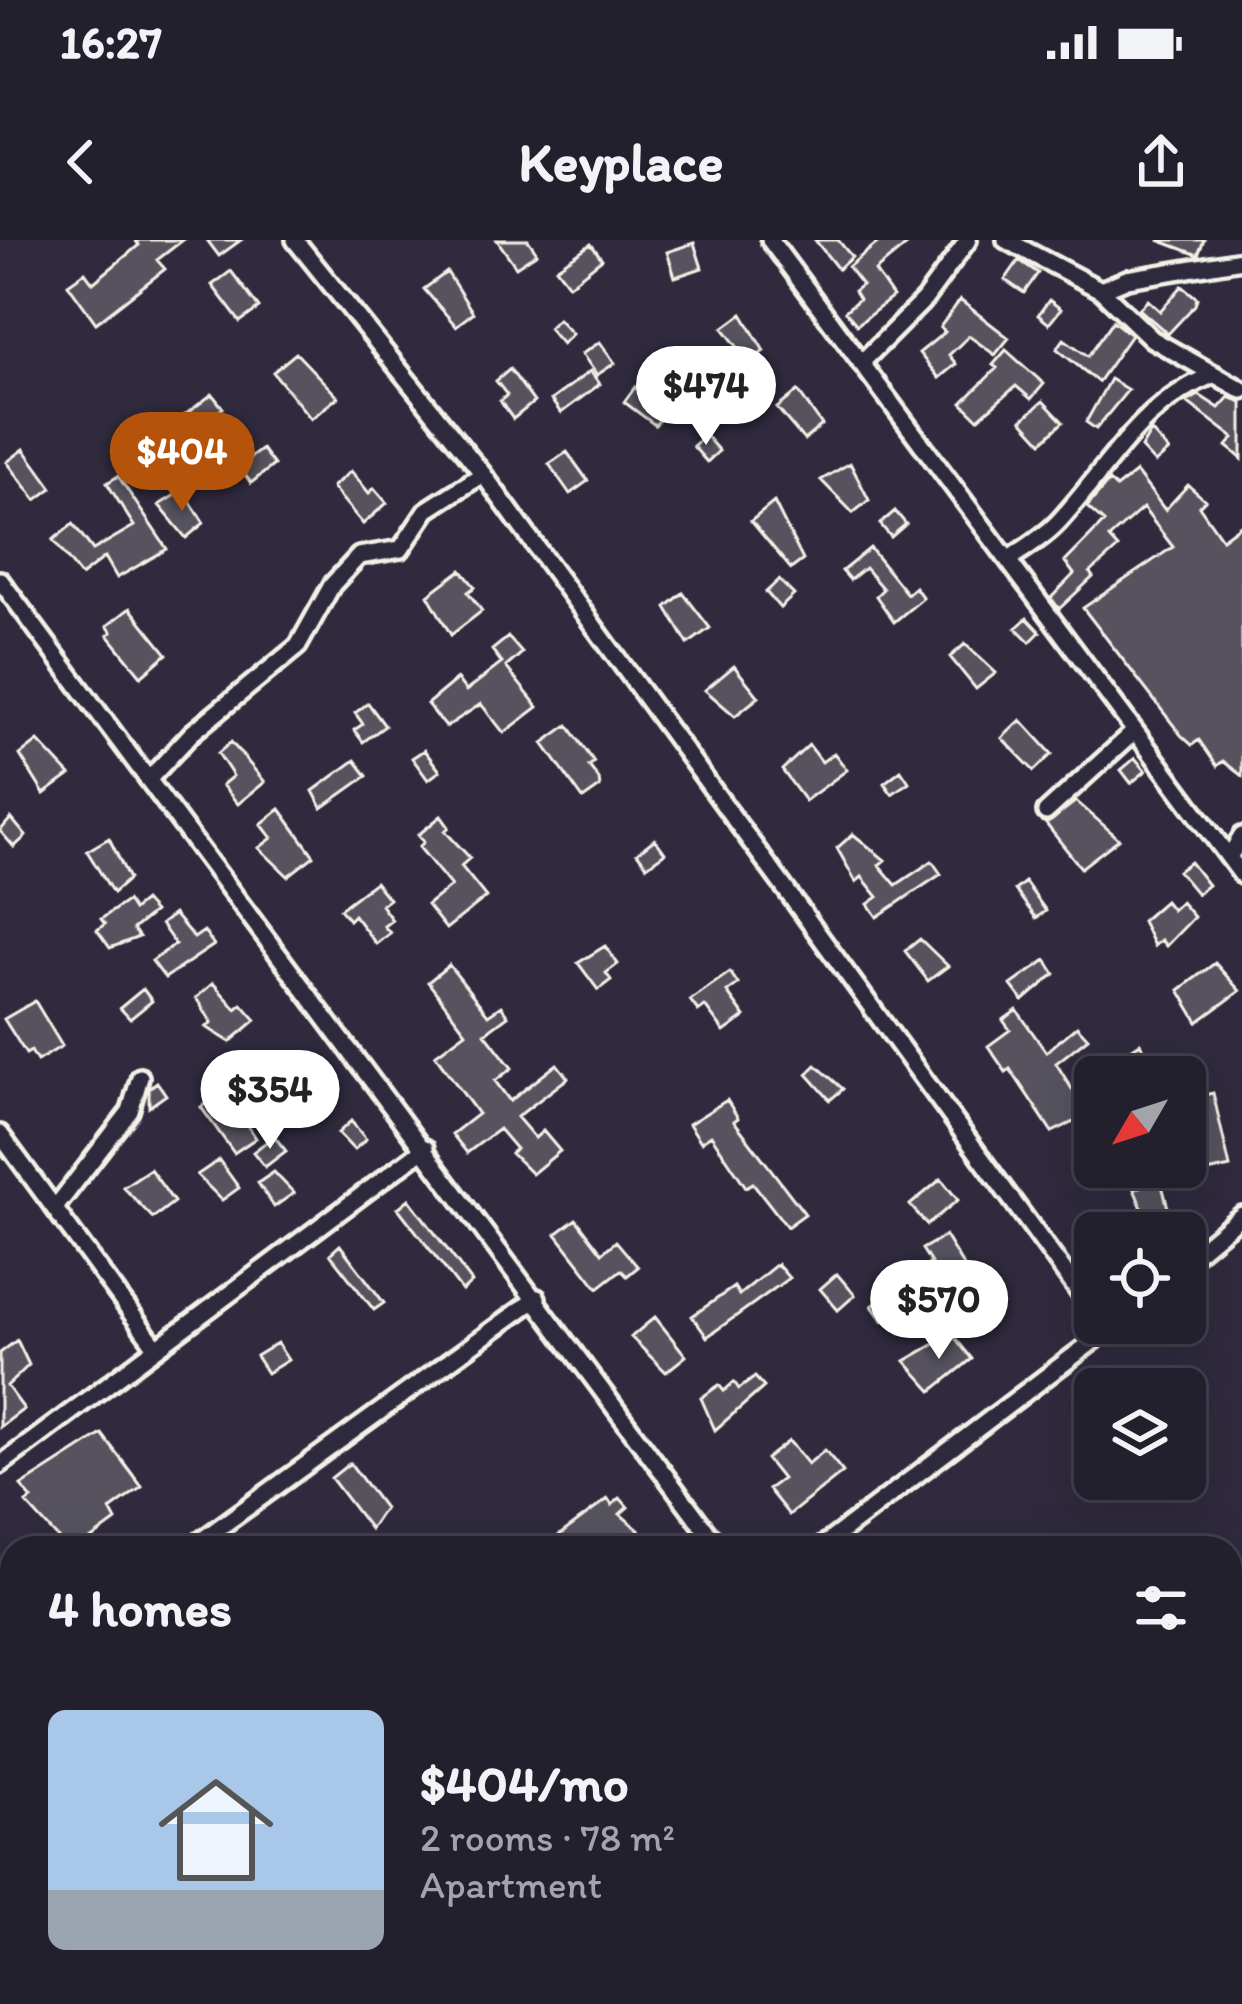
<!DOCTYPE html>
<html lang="en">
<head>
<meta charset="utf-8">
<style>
	body { margin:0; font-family:Itim,sans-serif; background:#2f2d3a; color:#f1f3f6; height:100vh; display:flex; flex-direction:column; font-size:45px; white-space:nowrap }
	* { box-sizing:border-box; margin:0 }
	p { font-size:39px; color:#a3a3aa }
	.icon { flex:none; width:66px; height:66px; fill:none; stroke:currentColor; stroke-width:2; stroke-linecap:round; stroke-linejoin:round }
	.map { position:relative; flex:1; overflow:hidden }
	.side { position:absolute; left:0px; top:1296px; width:1242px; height:468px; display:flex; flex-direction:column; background:#23202e; border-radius:36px 36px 0 0; box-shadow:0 12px 48px #0002,0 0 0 3px #403e4a }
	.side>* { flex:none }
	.needle { width:78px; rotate:231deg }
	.tools { position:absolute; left:1074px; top:816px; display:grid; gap:24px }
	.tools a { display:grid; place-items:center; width:132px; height:132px; border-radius:18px; background:#23202e; box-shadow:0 12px 48px #0002,0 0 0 3px #403e4a; font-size:60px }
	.price { position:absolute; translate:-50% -102px; padding:0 27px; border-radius:42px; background:#fff; color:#222; font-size:39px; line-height:78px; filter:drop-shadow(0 3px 6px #0008) }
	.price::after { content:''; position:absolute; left:50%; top:72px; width:36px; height:27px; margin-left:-18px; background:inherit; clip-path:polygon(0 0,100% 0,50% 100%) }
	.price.on { background:#b45309; color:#fff }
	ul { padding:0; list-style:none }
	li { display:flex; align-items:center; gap:36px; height:300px; padding:0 48px }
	li span { display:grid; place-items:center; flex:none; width:336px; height:240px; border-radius:18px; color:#555 }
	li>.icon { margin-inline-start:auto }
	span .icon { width:144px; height:144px; fill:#fffc; stroke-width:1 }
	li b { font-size:51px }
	h2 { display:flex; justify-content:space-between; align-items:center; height:144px; padding:0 48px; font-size:51px }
	.status { display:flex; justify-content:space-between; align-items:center; height:84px; padding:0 60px; background:#23202e; direction:ltr }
	.status svg { height:33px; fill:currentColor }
	header { display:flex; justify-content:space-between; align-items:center; height:156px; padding:0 48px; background:#23202e; font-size:54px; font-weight:700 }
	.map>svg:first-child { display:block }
	.built { fill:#3b3647 }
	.building { fill:#56525f; stroke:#f4f1e8; stroke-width:3 }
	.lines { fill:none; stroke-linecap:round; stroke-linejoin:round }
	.service-casing { stroke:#f4f1e8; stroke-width:16 }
	.minor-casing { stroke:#f4f1e8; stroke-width:24 }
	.tertiary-casing { stroke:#f4f1e8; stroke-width:27 }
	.service { stroke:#2f2a3d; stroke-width:8 }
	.minor { stroke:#2f2a3d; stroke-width:15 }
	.tertiary { stroke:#2f2a3d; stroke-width:18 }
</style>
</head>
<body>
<div class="status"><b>16:27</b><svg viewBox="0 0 49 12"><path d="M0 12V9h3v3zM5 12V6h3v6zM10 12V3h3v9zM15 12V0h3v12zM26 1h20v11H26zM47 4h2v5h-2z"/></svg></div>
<header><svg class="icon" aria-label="back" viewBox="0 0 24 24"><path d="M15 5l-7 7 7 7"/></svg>Keyplace<svg class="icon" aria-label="share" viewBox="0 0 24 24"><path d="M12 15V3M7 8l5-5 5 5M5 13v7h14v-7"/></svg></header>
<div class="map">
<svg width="1242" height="1764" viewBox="0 0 1242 1764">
	<rect width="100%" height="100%" fill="#2f2a3d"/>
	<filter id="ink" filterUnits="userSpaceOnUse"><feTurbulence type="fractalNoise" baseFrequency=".00833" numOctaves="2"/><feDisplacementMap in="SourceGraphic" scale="24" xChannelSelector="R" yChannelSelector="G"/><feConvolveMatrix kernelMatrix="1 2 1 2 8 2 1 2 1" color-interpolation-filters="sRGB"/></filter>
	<g filter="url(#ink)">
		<path class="built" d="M0,1427L12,1443V1752H245L254,1764H0Z"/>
		<path class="building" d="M135,0H183L157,20L165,29L96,83L68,44L85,32L93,43L139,5Z
			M207,0H241L219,16Z
			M497,0H528L537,13L516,27Z
			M815,0H838L852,17L838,29Z
			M881,0H913L875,31L893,57L857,85L845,71L859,59L854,51L862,45L848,27Z
			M1158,0H1204L1198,15Z
			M694,3L702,28L675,37L667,12Z
			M591,4L602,19L569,45L556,28Z
			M1019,20L1038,33L1024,53L1005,40Z
			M231,31L259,68L240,82L212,45Z
			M447,32L473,73L456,86L424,49Z
			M1182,46L1197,58L1195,65L1168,94L1139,69L1148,60L1160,71Z
			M960,60L1009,98L995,115L969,96L949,115L956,124L939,138L919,113L945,92L940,87Z
			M1049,60L1061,69L1049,84L1038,75Z
			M742,74L764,111L749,122L723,88Z
			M558,79L572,94L562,104L548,88Z
			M1113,81L1131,95L1098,142L1057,109L1064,99L1088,116Z
			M600,102L615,123L597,135L582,114Z
			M1006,110L1044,144L1031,159L1016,146L978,179L962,163L997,128L993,125Z
			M296,113L338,157L311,179L273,132Z
			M510,129L534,162L513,179L500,161L507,155L496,141Z
			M590,131L600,144L561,173L551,160Z
			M1110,139L1128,150L1096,189L1086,182Z
			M635,147L659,166L656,170L663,176L655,185L624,162Z
			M798,151L822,185L804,200L777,168Z
			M212,154L223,168L188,195L177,181Z
			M1199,155L1219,168L1229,157L1242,162V219L1227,206L1234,198L1187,162Z
			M1043,161L1063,182L1042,202L1022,180Z
			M1151,191L1169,211L1155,223L1141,208Z
			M705,195L719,211L707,222L693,206Z
			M24,209L52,248L36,260L7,222Z
			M262,209L274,225L251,243L239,226Z
			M567,212L588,241L570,254L549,224Z
			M850,223L869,260L853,273L821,240Z
			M351,231L369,253L374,248L387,263L363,284L332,247Z
			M1136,232L1165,270L1188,245L1205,260L1199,266L1222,299L1242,284V536L1223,521L1217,526L1199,500L1192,505L1181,495L1083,368L1173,307L1143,268L1109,298L1118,308L1090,333L1093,337L1059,369L1051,358L1074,334L1065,322L1104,282L1087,267L1109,241L1116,248Z
			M118,236L167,309L117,338L105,317L81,336L53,300L73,284L93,310L134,286L107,243Z
			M183,250L204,283L186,298L159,265Z
			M774,262L803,320L791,329L751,281Z
			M895,271L906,284L891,297L880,284Z
			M870,308L907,354L915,347L923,358L894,382L876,356L883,349L865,328L850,340L842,331Z
			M461,330L475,347L468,352L482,371L451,395L428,355Z
			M779,340L794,355L780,368L766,352Z
			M683,353L710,388L688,404L666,367Z
			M130,368L167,414L141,436L108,395L112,392L107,386Z
			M1027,378L1040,392L1030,402L1016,388Z
			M508,397L522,413L506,427L538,467L504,493L481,464L446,487L427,464L457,439L466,451L502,423L492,410Z
			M965,404L996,433L976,449L950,417Z
			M734,426L759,457L735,476L705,450Z
			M368,463L385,486L363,502L354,490L363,484L355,473Z
			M1021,480L1052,514L1034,531L1002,498Z
			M568,485L594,522L589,526L599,539L600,547L583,559L543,503Z
			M38,501L70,535L44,554L20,515Z
			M231,502L265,542L238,564L222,545L233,536L218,513Z
			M809,505L822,522L834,513L847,530L805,561L782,530Z
			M424,510L440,531L428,540L412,518Z
			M1135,518L1146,531L1131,543L1121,530Z
			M355,520L367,536L322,568L313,551Z
			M901,530L909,542L892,554L884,543Z
			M1076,561L1119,599L1081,628L1046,584Z
			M280,569L314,616L288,636L259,608L272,598L261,584Z
			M441,576L449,587L445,591L470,618L461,626L486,657L446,689L427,665L451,646L419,607L424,602L418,595Z
			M11,578L26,596L14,607L0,591Z
			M853,594L885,620L879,625L896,645L932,621L941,634L877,677L868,664L878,657L862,637L856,642L837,608Z
			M109,598L129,639L113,653L87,611Z
			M655,599L665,613L647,626L637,613Z
			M1190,622L1208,645L1197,654L1178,631Z
			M375,642L389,659L381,665L392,680L384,686L390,693L376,704L354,675L349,680L340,669Z
			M1025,642L1046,671L1036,678L1015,650Z
			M127,661L133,670L144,661L154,672L133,689L139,697L110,708L97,690L105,684L101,679Z
			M1165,661L1172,670L1181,662L1194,677L1166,706L1161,700L1154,706L1142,681Z
			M174,674L194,698L204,691L214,705L165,738L152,721L175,704L161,684Z
			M920,699L948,726L928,741L905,711Z
			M605,706L618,724L606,733L611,740L598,750L578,723Z
			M1046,720L1055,734L1023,761L1011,745Z
			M1215,723L1240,751L1198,782L1179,750Z
			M449,725L488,775L501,766L508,776L485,793L512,828L495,841L510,861L557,824L568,838L517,877L535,898L543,891L560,911L532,934L511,913L516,909L499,889L467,913L452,894L478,874L435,815L466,792L428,742Z
			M730,732L738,744L727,752L745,777L724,792L705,766L698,771L690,760Z
			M213,743L236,769L242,764L256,780L230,802L206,787L212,783L196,758Z
			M143,749L152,761L130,779L120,768Z
			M35,761L62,806L37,821L31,811L26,814L4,779Z
			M1017,770L1046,812L1077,786L1088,798L1056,823L1088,875L1052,892L1010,829L1006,832L988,806L1010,790L1003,780Z
			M1140,803L1151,819L1135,829L1125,813Z
			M816,825L843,849L830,860L807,834Z
			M157,842L166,855L149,867V848Z
			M224,850L256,898L234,913L201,867Z
			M1213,853L1230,927L1190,936L1185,859Z
			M727,860L738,878L734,881L805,974L787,987L753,943L746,947L711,895L701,902L689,884Z
			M351,881L366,899L354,910L338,893Z
			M274,896L286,911L265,927L253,912Z
			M219,920L239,948L222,960L197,935Z
			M150,929L174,962L153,978L123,947Z
			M274,932L294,953L274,967L258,943Z
			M1160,938L1170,975L1156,981L1152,970L1144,973L1134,949Z
			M941,939L958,960L927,985L910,965Z
			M409,959L472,1042L462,1051L398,968Z
			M576,979L602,1013L616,1001L638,1027L627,1036L621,1030L598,1048L556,994Z
			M945,996L964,1027L943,1039L949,1049L943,1052L952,1063L939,1074L932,1065L910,1083L903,1074L883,1081L872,1066L931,1023L922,1009Z
			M340,1005L384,1063L374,1070L330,1014Z
			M777,1024L789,1038L707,1097L692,1076L734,1047L739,1055Z
			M837,1034L855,1055L838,1070L820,1049Z
			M655,1077L686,1116L666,1132L631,1097Z
			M952,1094L972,1119L932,1151L905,1121Z
			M17,1100L29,1125L7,1146L24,1169L0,1187V1113Z
			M277,1103L288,1120L267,1133L256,1116Z
			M755,1137L764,1147L715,1190L701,1158L719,1145L724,1151L734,1142L739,1149Z
			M102,1194L142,1247L110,1270L116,1281L79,1308H67L26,1263L32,1259L21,1246Z
			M789,1201L808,1224L825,1210L843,1232L789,1275L768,1249L782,1239L766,1219Z
			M350,1223L384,1268L370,1289L331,1238Z
			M620,1258L628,1267L620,1274L640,1291L642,1303L627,1305L625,1294L607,1308H542L608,1259L612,1265Z
			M436,1752H472L481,1764H444Z
			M650,1752H683L668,1764H636Z
			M737,1752H827L836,1764H723Z"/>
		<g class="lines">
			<defs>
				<path id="service" d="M552,1752L561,1764"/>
				<path id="minor" d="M295,0L483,234L1095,1074
					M770,0L1242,635
					M1006,0L1101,50L1152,99L1242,150
					M1101,50L1127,39L1242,20
					M861,123L924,60L968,0
					M1008,320C1026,307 1046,296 1060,280C1113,222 1137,167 1214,134
					M0,340L719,1308
					M150,538L192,493L298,406L332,345L359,316L401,309L427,270L483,234
					M1046,572L1135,491
					M1229,617L1242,596
					M0,894L156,1107
					M55,968L130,871L140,837
					M1185,1022L1242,975
					M0,1225L425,908
					M191,1308L537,1058
					M820,1308L1117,1083
					M277,1764L293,1752"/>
				<path id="tertiary" d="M0,1395L12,1411
					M266,1752L275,1764"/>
			</defs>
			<use href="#service" class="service-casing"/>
			<use href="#minor" class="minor-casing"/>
			<use href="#tertiary" class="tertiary-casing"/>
			<use href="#service" class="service"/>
			<use href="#minor" class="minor"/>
			<use href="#tertiary" class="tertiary"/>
		</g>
	</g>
</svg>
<div class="tools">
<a><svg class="needle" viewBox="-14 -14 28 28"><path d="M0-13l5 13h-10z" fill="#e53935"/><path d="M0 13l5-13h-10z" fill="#a3a3aa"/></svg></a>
<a><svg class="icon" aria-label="locate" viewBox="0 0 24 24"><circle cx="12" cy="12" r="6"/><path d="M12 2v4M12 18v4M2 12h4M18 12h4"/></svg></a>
<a><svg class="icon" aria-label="layers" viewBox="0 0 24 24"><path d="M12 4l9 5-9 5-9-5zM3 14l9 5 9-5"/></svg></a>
</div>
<b class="price" style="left:706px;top:208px">$474</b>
<b class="price on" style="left:182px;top:274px">$404</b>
<b class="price" style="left:270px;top:912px">$354</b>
<b class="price" style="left:939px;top:1122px">$570</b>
<section class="side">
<h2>4 homes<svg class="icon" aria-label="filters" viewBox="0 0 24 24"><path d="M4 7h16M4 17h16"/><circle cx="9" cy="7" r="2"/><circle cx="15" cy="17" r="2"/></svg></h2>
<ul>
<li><span style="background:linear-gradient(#a9c7e8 75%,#9aa5b1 0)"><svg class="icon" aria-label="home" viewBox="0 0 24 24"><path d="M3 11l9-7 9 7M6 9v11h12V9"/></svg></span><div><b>$404/mo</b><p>2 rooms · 78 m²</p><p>Apartment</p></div></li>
</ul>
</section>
</div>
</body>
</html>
